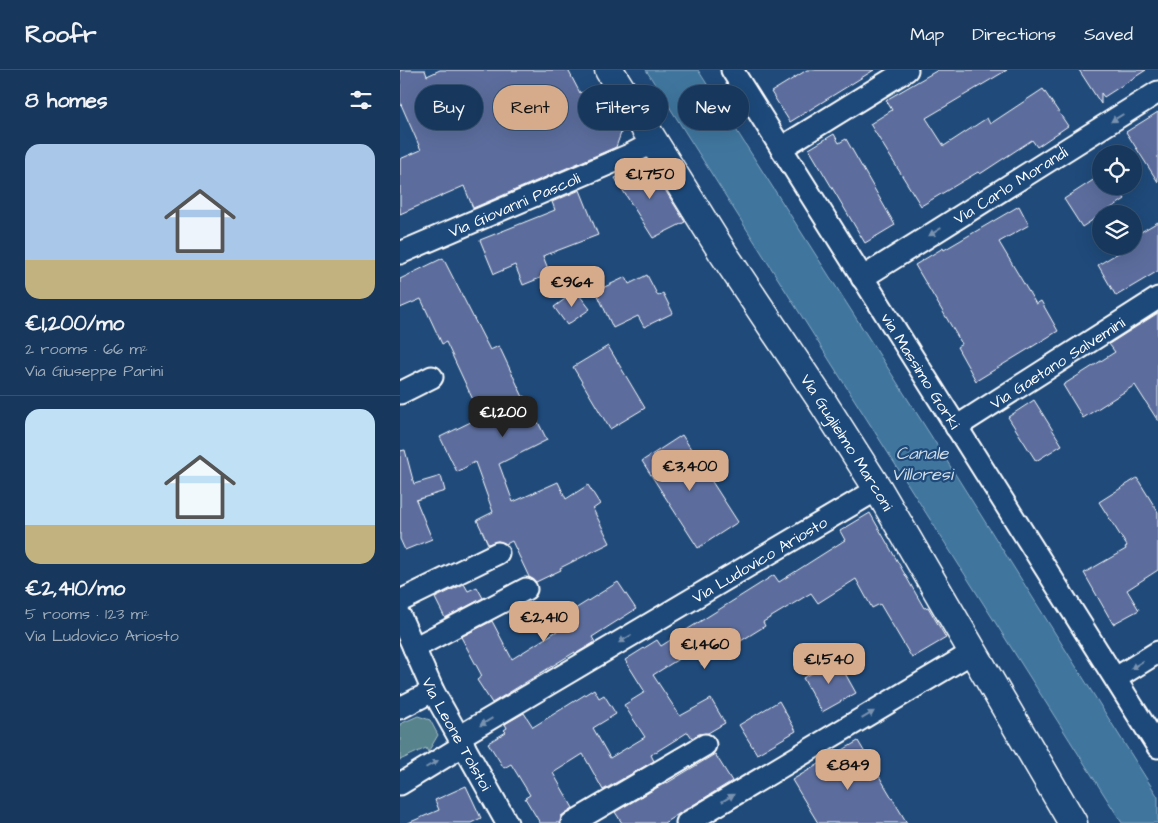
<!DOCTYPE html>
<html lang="en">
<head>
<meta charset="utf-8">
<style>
	body { margin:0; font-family:"Architects Daughter",sans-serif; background:#203f62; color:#f1f3f6; height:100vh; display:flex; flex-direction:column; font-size:19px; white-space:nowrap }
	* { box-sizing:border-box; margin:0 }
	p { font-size:16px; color:#9eacbb }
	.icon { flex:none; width:28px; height:28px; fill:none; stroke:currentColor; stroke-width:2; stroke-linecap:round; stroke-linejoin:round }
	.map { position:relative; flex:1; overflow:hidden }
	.sheet { display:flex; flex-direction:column; background:#17385c; width:400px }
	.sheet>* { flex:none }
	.top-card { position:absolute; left:15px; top:15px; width:475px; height:45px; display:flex; gap:10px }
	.tools { position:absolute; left:692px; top:75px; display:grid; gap:10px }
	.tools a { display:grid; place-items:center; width:50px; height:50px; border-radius:50%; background:#17385c; box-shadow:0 5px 20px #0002,0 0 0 1px #365272; font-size:25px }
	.price { position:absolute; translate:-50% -42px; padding:0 11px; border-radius:10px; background:#d6ab8b; color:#111; font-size:16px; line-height:32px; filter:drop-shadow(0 1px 2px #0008) }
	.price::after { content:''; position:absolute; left:50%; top:30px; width:15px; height:11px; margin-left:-8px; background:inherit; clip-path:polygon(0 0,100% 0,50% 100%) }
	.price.selected { background:#222; color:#fff }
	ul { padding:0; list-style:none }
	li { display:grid; align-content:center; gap:10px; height:265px; padding:0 25px }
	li+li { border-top:1px solid #365272 }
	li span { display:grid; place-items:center; height:155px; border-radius:15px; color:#555 }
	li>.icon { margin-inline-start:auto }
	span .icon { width:90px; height:90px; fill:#fffc; stroke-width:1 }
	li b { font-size:21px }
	h2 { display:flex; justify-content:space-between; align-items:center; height:60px; padding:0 25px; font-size:21px }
	.pill { padding:0 18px; border-radius:22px; background:#17385c; box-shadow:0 5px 20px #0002,0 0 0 1px #365272; font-size:18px; line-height:45px }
	.pill.selected { background:#d6ab8b; color:#111 }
	header { display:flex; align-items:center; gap:30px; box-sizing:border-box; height:70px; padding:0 25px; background:#17385c; border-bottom:1px solid #365272 }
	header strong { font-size:24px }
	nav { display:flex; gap:28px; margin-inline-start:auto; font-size:18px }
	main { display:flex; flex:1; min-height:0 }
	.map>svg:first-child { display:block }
	.green { fill:#57838c; stroke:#abc1c6 }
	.water { fill:#41769e; stroke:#8dadc5 }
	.building { fill:#5b6d9d; stroke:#fff }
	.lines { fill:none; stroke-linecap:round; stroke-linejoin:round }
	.street-casing { stroke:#fff; stroke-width:25 }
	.secondary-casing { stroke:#fff; stroke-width:31 }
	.street { stroke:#1f4a7a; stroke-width:21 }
	.secondary { stroke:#1f4a7a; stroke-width:28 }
	.oneway { fill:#7992af }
	.labels { text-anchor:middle; stroke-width:4.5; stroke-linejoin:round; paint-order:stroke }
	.street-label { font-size:16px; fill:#fff; stroke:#1f4a7a }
	.water-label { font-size:18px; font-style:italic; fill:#d0dde7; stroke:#1f4a7a }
</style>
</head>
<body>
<header>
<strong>Roofr</strong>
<nav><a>Map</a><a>Directions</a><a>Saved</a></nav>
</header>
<main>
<section class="sheet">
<h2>8 homes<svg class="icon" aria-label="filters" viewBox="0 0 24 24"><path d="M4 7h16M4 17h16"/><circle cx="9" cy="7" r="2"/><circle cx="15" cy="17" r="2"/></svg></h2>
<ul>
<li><span style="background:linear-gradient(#a9c7e8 75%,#c2b280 0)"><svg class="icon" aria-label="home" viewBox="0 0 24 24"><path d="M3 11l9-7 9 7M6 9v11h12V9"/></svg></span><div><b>€1,200/mo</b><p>2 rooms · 66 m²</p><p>Via Giuseppe Parini</p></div></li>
<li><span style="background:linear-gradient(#bfe0f5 75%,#c2b280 0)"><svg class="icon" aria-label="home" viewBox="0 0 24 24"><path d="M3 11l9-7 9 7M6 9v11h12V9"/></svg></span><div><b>€2,410/mo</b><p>5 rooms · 123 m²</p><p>Via Ludovico Ariosto</p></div></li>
</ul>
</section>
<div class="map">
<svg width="758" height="753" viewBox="0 0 758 753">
	<rect width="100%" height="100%" fill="#1f4a7a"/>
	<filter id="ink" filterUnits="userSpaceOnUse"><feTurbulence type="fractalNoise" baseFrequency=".02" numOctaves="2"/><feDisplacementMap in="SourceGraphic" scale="10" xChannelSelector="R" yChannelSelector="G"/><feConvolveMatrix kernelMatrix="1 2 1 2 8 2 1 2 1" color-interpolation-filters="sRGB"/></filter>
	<g filter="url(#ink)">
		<path class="green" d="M18,646L30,650L38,665L28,682L26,678L0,690V654Z"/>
		<path class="water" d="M246,0H298L535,372L758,727V753H722Z"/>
		<path class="building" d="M0,0H25L27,6L40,0H168L180,23L187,21L221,63L216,77L73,138L64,116L0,144V89L21,80L0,32Z
			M407,0H474L390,52L371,22Z
			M538,0H607L526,48L544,76L587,48L590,54L643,19L668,56L637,77L632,70L580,104L578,102L521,136L470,54L492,40L486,30Z
			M679,0H746L704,27L701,23V34Z
			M758,42V112L726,62Z
			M434,64L439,73L446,69L495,155L465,173L409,79Z
			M249,94L285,152L253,168L215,108Z
			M701,105V116H717L725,129L682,157L664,129Z
			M180,120L198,165L143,186L150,204L123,215L115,195L94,204L80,170L155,140L152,132Z
			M619,136L629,155L599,172L636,234L641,231L658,261L576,311L557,277L562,274L515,195L543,178L544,180Z
			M758,152V201L716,226L698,195L730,176H734V166Z
			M43,188L90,280L99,276L123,327L125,326L147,370L99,394L113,432L158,412L166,429L188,415L200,434L193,439L210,473L160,498L161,500L136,512L129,507L112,471L106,474L98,471L88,474L77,450L93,442L75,392L57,402L40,367L81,347L46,272L42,274L21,229L0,238V209Z
			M247,205L258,226L263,223L273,243L244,257L238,246L213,258L196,221L226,207L229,214Z
			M176,221L190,239L167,255L154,237Z
			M758,243V351L735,315L683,348L663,315L715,282L709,274Z
			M208,276L245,338L210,359L173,297Z
			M634,330L662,375L636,391L608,347Z
			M282,365L338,452L298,478L242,391Z
			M5,380L14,414L41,406L45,421L16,430L32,469L5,480L0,469V381Z
			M737,408L758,442V500L727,520L739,540L713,554L684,503L726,479L725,477L727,476L699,432Z
			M470,443L524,538L528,537L546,568L512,588L480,534L472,538L456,509L418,533L411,523L363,552L365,556L302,595L293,580L253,605L280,646L311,629L325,653L308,663L299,664L292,668L288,662L251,685L254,691L203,720L183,684L153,703L173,738L161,746L160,753H140L125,728L130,725L111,694L104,698L88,673L106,662L104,660L107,658L105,654L124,643L133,657L194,619L199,628L204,625L216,644L193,658L210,688L245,667L224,635L245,622L225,590L257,570L261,576L374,505L379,512L445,470L440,461Z
			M218,512L236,539L192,567L195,572L175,584V582L92,633L77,610L82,606L61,567L92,551L112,589L160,559L152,545L171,534L175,539Z
			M64,514L68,521L77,517L83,528L45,548L35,528Z
			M437,589L456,623L422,642L403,608Z
			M379,631L396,661L357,684L339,655Z
			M458,671L507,753H418L392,710Z
			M315,684L332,711L264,753H222L215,742L267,712V713Z
			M66,716L81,748L71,753H8L39,740L35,730Z"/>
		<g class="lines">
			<defs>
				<g id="street">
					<path id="s1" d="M332,0L758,677"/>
					<path d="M381,78L507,0"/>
					<path id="s2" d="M0,183L227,86L254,72"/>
					<path id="s3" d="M462,208L758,22"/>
					<path d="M0,323L32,307"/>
					<path id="s4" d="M556,357L758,228"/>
					<path d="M0,531L98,483"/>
					<path id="s5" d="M0,546L33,621L107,753"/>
					<path d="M14,578L126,519"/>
					<path d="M716,608L758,582"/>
					<path d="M0,638L33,621"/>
					<path id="s6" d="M59,667L478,419"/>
					<path d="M0,714L64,675"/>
					<path d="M172,753L305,675"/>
					<path d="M287,753L573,582"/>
				</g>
				<g id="secondary">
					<path id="s7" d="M209,0L323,183L420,328L478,419L673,753"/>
				</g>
			</defs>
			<use href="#street" class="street-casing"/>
			<use href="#secondary" class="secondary-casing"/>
			<use href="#street" class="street"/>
			<use href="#secondary" class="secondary"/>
		</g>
		<defs><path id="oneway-solid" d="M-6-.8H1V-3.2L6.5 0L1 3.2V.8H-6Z" transform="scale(1.25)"/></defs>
		<g class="oneway">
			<use href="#oneway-solid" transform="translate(717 48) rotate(148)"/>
			<use href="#oneway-solid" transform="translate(535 162) rotate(148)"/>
			<use href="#oneway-solid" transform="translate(225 569) rotate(149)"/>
			<use href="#oneway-solid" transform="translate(737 595) rotate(148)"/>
			<use href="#oneway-solid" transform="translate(468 645) rotate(-31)"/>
			<use href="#oneway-solid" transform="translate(86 652) rotate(149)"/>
			<use href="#oneway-solid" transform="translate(32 694) rotate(-30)"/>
			<use href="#oneway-solid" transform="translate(328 728) rotate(-31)"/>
		</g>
	</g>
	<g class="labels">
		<g class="street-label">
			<text dy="6" stroke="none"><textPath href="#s3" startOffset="175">Via Carlo Morandi</textPath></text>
			<text dy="6" stroke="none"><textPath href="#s2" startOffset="124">Via Giovanni Pascoli</textPath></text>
			<text dy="6" stroke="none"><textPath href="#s4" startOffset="120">Via Gaetano Salvemini</textPath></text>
			<text dy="6" stroke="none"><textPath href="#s1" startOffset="355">via Massimo Gorki</textPath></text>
			<text dy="6" stroke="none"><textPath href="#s7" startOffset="442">Via Guglielmo Marconi</textPath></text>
			<text dy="6" stroke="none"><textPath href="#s6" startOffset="349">Via Ludovico Ariosto</textPath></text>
			<text dy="6" stroke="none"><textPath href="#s5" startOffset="131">Via Leone Tolstoi</textPath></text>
		</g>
		<g class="water-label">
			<text x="522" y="389">Canale<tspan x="522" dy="21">Villoresi</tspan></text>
		</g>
	</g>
</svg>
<div class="tools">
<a><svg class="icon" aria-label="locate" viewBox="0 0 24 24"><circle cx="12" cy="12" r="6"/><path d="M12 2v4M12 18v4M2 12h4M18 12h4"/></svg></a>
<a><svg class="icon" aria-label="layers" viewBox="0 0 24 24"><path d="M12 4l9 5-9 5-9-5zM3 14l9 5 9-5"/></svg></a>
</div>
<b class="price" style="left:250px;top:130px">€1,750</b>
<b class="price" style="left:172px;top:238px">€964</b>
<b class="price selected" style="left:103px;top:368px">€1,200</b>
<b class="price" style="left:290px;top:422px">€3,400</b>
<b class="price" style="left:144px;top:573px">€2,410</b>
<b class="price" style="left:305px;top:600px">€1,460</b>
<b class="price" style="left:429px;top:615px">€1,540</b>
<b class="price" style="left:448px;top:721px">€849</b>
<div class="top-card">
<a class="pill">Buy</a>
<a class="pill selected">Rent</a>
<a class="pill">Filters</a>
<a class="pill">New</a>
</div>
</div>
</main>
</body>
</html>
